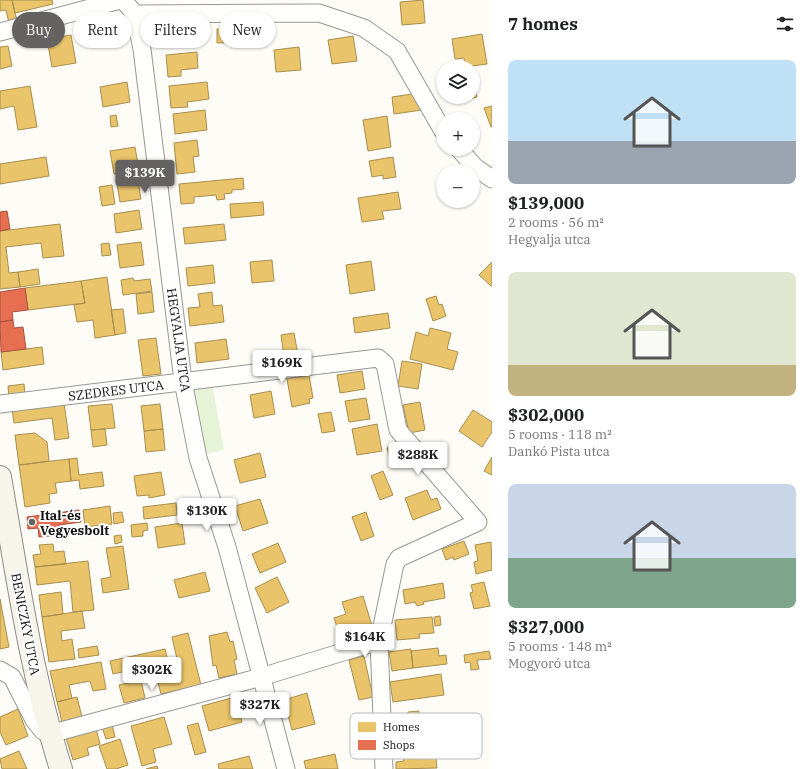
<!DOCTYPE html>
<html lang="en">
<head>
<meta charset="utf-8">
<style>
	body { margin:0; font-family:"IBM Plex Serif",serif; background:#f2f2f2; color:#202124; height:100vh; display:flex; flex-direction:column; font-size:15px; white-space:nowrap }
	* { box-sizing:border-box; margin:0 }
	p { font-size:13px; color:#757577 }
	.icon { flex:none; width:22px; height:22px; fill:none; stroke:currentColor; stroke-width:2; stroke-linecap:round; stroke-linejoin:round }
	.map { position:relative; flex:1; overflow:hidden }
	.drawer { display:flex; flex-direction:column; background:#fff; width:320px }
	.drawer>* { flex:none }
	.banner { position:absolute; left:12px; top:12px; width:380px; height:36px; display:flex; gap:8px }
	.controls { position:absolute; left:436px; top:60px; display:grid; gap:8px }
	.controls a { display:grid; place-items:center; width:44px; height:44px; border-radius:50%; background:#fff; box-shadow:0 1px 3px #0004; font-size:20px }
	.price { position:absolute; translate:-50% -34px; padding:0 9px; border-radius:4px; background:#fff; color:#222; font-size:13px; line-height:26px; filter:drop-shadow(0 1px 2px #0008) }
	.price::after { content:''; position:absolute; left:50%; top:24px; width:12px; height:9px; margin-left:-6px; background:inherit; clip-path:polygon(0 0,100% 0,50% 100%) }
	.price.selected { background:#646362; color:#fff }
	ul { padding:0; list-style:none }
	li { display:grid; align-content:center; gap:8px; height:212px; padding:0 16px }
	li span { display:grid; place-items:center; height:124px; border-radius:8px; color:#555 }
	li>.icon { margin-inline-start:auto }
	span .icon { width:72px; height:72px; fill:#fffc; stroke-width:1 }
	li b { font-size:17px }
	h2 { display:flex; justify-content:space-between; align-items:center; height:48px; padding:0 16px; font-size:17px }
	.chip { padding:0 14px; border-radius:18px; background:#fff; box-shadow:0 1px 3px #0004; font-size:14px; line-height:36px }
	.chip.selected { background:#646362; color:#fff }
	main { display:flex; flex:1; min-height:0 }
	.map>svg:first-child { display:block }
	.green { fill:#e7f3d7 }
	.homes { fill:#e9c46a; stroke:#a88e4f }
	.shops { fill:#e76f51; stroke:#a7533e }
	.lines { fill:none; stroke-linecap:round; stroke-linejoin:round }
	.minor-casing { stroke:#979795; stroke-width:19 }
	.secondary-casing { stroke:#8e8d8b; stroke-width:24 }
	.minor { stroke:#fffffe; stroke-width:17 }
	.secondary { stroke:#f6f4eb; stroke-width:22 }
	.poi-dot { fill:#646362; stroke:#fff; stroke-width:1.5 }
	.labels { text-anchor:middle; stroke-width:4; stroke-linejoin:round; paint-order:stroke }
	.street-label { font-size:13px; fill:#111; stroke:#fff }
	.poi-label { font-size:13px; font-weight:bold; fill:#111; stroke:#fff; text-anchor:start }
	.key { fill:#fff; stroke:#b8b8b8; stroke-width:1 }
	.key-label { font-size:11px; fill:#111 }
</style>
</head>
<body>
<main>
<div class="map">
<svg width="492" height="769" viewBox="0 0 492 769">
	<rect width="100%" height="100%" fill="#fdfcf7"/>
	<path class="green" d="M212,383L224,450L201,455L187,386Z"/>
	<path class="homes" d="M0,0H12L17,21L9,23L6,10L0,11Z
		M12,0H52L53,4L15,13Z
		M423,0L425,23L402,25L400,2Z
		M208,16V27L196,28V34L167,35L166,18Z
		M123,19L127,41L102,45L99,23Z
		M244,25L245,42L217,43V29H220V26Z
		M482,34L487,64L465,67L464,58L455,59L452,39Z
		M71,35L76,63L52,67L47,39Z
		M353,36L357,61L332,64L328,40Z
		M8,46L12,66L0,69V47Z
		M299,47L301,70L276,72L274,50Z
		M197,52L198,68L181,70V76L168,77L166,55Z
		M473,77L477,97L459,101L458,97H473Z
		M127,82L130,102L103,107L100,87Z
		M207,82L209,99L187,102L188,107L171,108L169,86Z
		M30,86L37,127L18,130L14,106L0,109V91Z
		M419,93L422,110L394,114L392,97Z
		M492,106V127H491L484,108Z
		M205,110L207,130L175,134L173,114Z
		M116,115L118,126L111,127L110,116Z
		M387,116L391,147L368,151L363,120Z
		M197,140L199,156L193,157L195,172L177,174L174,143Z
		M135,147L139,170L114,174L110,151Z
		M46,157L49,176L0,184V164Z
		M393,157L396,177L383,179V175L372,177L369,161Z
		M243,178L244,189L232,190V193L224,194L225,199L217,200L216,195L194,197V203L181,204L179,184Z
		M138,181L141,199L120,202L117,184Z
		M112,185L115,204L102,206L99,187Z
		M398,192L401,209L382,211L384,219L362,222L358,198Z
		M263,202L264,215L231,218L230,204Z
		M139,210L142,229L116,233L114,214Z
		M60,224L64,256L43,258L41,243L6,247L9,273L18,272L20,287L0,289V231Z
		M224,224L226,240L185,244L183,228Z
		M141,242L144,265L120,268L117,245Z
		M109,243L111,255L102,256L101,244Z
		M272,260L274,281L252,283L250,262Z
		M371,261L375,290L350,294L346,265Z
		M492,262V286H491L479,275Z
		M213,265L215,283L188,286L186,268Z
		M38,269L40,284L20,287L18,272Z
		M107,277L115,335L95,338L93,320L77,322L74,305L85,303L81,281Z
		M133,278L134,281L150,279L152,291L123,295L121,280Z
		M81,281L85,303L28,310L25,288Z
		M152,292L154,312L138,314L136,294Z
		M212,292L213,306L222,305L224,322L190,326L188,308L200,307L198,294Z
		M436,296L439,305L442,304L446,316L433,321L426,299Z
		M123,309L126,333L115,335L111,310Z
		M388,313L390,328L355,333L353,318Z
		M430,328L451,333L447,349L458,352L453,370L410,359L416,332L428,336Z
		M294,333L298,355L284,357L281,335Z
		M156,338L161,374L143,376L138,340Z
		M226,339L229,359L197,363L195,343Z
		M42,347L44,364L3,370L1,352Z
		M402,361L422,364L418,389L398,386Z
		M362,371L365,389L340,393L337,375Z
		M309,375L313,398L309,399L310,403L292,407L287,379Z
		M24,384L25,395L9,398L8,386Z
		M271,391L275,414L254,418L250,395Z
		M366,398L370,419L349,422L345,401Z
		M420,402L425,430L409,433L403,405Z
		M64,403L69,438L55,440L52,418L14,423L12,409Z
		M112,404L115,428L91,430L88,406Z
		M160,404L163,429L144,431L141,406Z
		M473,410L492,422V432L482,447L459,431Z
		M331,412L335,431L322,433L318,414Z
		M377,424L382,451L357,455L352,429Z
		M105,429L107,445L93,447L91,430Z
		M163,429L165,450L146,452L144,431Z
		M35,433L47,442L49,461L19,465L15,435Z
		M400,445L402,456L390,459L387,448Z
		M260,453L266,477L240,483L234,460Z
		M492,457V475L484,471Z
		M77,458L79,475L102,472L104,486L80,489L79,480L71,481L69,459Z
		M69,459L71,481L55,483L57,493L49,494L50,503L25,507L19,465Z
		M383,471L393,495L380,500L371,476Z
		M161,472L165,495L149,498V495L137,496L134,476Z
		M427,490L431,500L437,498L441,509L413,520L405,498Z
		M260,499L268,523L243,531L235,506Z
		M176,503L177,515L144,519L143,507Z
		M110,506L112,524L85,527L83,510Z
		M122,512L124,522L114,524L113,513Z
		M366,512L374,536L361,541L352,517Z
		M147,523L148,530L143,531V536L132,537L131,525Z
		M182,523L185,544L158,548L155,527Z
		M121,535L122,542L115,544L114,536Z
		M464,541L469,554L454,560L453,557L446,560L442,549Z
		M491,542L492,570L476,574L474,562L478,561L475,545Z
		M278,543L286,562L260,573L252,554Z
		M53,544L54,552L64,551L66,564L35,567L33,555L41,554L39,545Z
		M123,546L129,589L103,593L101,579L111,577L106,548Z
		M88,561L94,610L73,612L70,581L37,585L35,567Z
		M205,572L210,591L179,598L174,580Z
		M277,577L289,602L267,613L255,588Z
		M484,582L490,606L474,609L470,593L473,592L471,585Z
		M443,583L445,598L423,602L424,604L417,606L415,602L405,604L403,590Z
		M61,592L63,614L42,617L39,595Z
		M363,596L373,629L341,639L334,618L346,614L342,602Z
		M0,599L9,647L0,649Z
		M82,611L85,628L61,631L62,641L72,639L75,659L49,662L42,617Z
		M440,616L441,625L435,626L434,617Z
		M432,617L434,633L419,634L420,638L397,640L395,620Z
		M227,632L230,642L233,641L237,659L234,660L237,674L219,678L216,665L213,666L209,636Z
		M188,633L201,685L161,694L157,678L180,672L172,637Z
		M97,646L99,655L79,658L78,649Z
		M438,648L439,656L446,655L447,664L413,668L411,651Z
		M165,649L168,662L113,674L110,661Z
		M411,649L413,668L392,671L389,652Z
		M489,651L491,659L477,660L479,669L471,670L470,662L465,663L464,655Z
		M364,656L373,697L359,700L349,660Z
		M101,662L106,689L93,691L90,681L69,685L72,698L57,702L50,671Z
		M441,674L444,695L393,702L390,682Z
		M141,680L145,698L124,703L119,685Z
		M307,693L315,724L292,730L284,700Z
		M77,697L82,717L62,722L57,702Z
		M235,697L242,722L209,731L202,706Z
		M18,709L28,736L6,745L0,732V717Z
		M419,711L420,719L409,720L408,712Z
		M164,717L172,744L153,749L156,762L142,766L131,726Z
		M198,723L206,752L195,755L187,726Z
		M112,724L115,737L106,739L102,727Z
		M96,729L100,744L87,748L89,755L73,760L66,738Z
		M120,739L128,765L116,769H107L99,746Z
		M435,748L437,768L396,769V762L404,761L403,752Z
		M19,751L27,769H2L0,759Z
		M335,754L338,769H306L304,761Z
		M249,756L253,769H219L218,764Z
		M157,766L158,769H146Z"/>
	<path class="shops" d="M7,211L10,229L0,231V212Z
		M25,288L28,310L12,312L13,320L0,322V292Z
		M13,320L14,328L23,327L26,349L1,352L0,322Z
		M79,510L81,522L59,525L60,535L39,537L38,528L28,529L27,517Z"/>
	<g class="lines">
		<defs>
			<path id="minor" d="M123,0L135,14L142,49L183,381L198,458L227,547L286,769
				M135,14L319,13L364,28L397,51L443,131
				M0,32L120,0
				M459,149L475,167L492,179
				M0,404L378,358L385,364L398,430L478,522L399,558L395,564L379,641L384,769
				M0,670L12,677L34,720L43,731L50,734L261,677L379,641"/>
			<path id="secondary" d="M0,477C17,575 31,674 61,769"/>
		</defs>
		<use href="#minor" class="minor-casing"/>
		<use href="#secondary" class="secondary-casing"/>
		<use href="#minor" class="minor"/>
		<use href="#secondary" class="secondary"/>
	</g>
	<circle class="poi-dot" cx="32" cy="522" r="4"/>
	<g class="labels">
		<g class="street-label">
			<text transform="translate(179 340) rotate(82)" y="5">HEGYALJA UTCA</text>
			<text transform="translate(116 390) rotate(-7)" y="5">SZEDRES UTCA</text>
			<text transform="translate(26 624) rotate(79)" y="5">BENICZKY UTCA</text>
		</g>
		<g class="poi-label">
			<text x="40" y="520">Ital-és<tspan x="40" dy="15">Vegyesbolt</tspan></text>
		</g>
	</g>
	<rect x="350" y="713" width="132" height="46" rx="6" class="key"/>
	<rect x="358" y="722" width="18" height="10" fill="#e9c46a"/>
	<rect x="358" y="740" width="18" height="10" fill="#e76f51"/>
	<g class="key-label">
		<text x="383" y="731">Homes</text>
		<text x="383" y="749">Shops</text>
	</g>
</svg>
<div class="controls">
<a><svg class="icon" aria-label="layers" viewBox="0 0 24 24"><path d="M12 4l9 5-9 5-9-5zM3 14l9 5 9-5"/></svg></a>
<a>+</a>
<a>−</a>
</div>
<b class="price selected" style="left:145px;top:194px">$139K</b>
<b class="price" style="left:282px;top:384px">$169K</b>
<b class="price" style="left:418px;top:476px">$288K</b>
<b class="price" style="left:207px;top:532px">$130K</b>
<b class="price" style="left:365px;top:658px">$164K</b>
<b class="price" style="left:152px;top:691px">$302K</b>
<b class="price" style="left:260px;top:726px">$327K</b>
<div class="banner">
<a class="chip selected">Buy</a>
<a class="chip">Rent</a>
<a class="chip">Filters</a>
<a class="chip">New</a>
</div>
</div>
<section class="drawer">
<h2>7 homes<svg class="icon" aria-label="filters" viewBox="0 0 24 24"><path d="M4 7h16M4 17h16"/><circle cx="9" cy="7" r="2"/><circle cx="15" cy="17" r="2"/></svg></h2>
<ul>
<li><span style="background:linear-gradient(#bfe0f5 65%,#9aa5b1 0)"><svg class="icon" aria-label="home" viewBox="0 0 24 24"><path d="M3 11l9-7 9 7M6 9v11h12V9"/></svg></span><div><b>$139,000</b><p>2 rooms · 56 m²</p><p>Hegyalja utca</p></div></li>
<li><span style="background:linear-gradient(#dfe7d0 75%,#c2b280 0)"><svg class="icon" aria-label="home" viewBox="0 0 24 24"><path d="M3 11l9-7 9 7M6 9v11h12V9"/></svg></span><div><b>$302,000</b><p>5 rooms · 118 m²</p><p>Dankó Pista utca</p></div></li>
<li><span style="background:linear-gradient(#c9d6e8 60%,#7fa58c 0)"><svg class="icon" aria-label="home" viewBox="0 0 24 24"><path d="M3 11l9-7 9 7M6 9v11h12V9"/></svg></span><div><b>$327,000</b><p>5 rooms · 148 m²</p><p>Mogyoró utca</p></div></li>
</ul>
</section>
</main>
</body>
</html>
